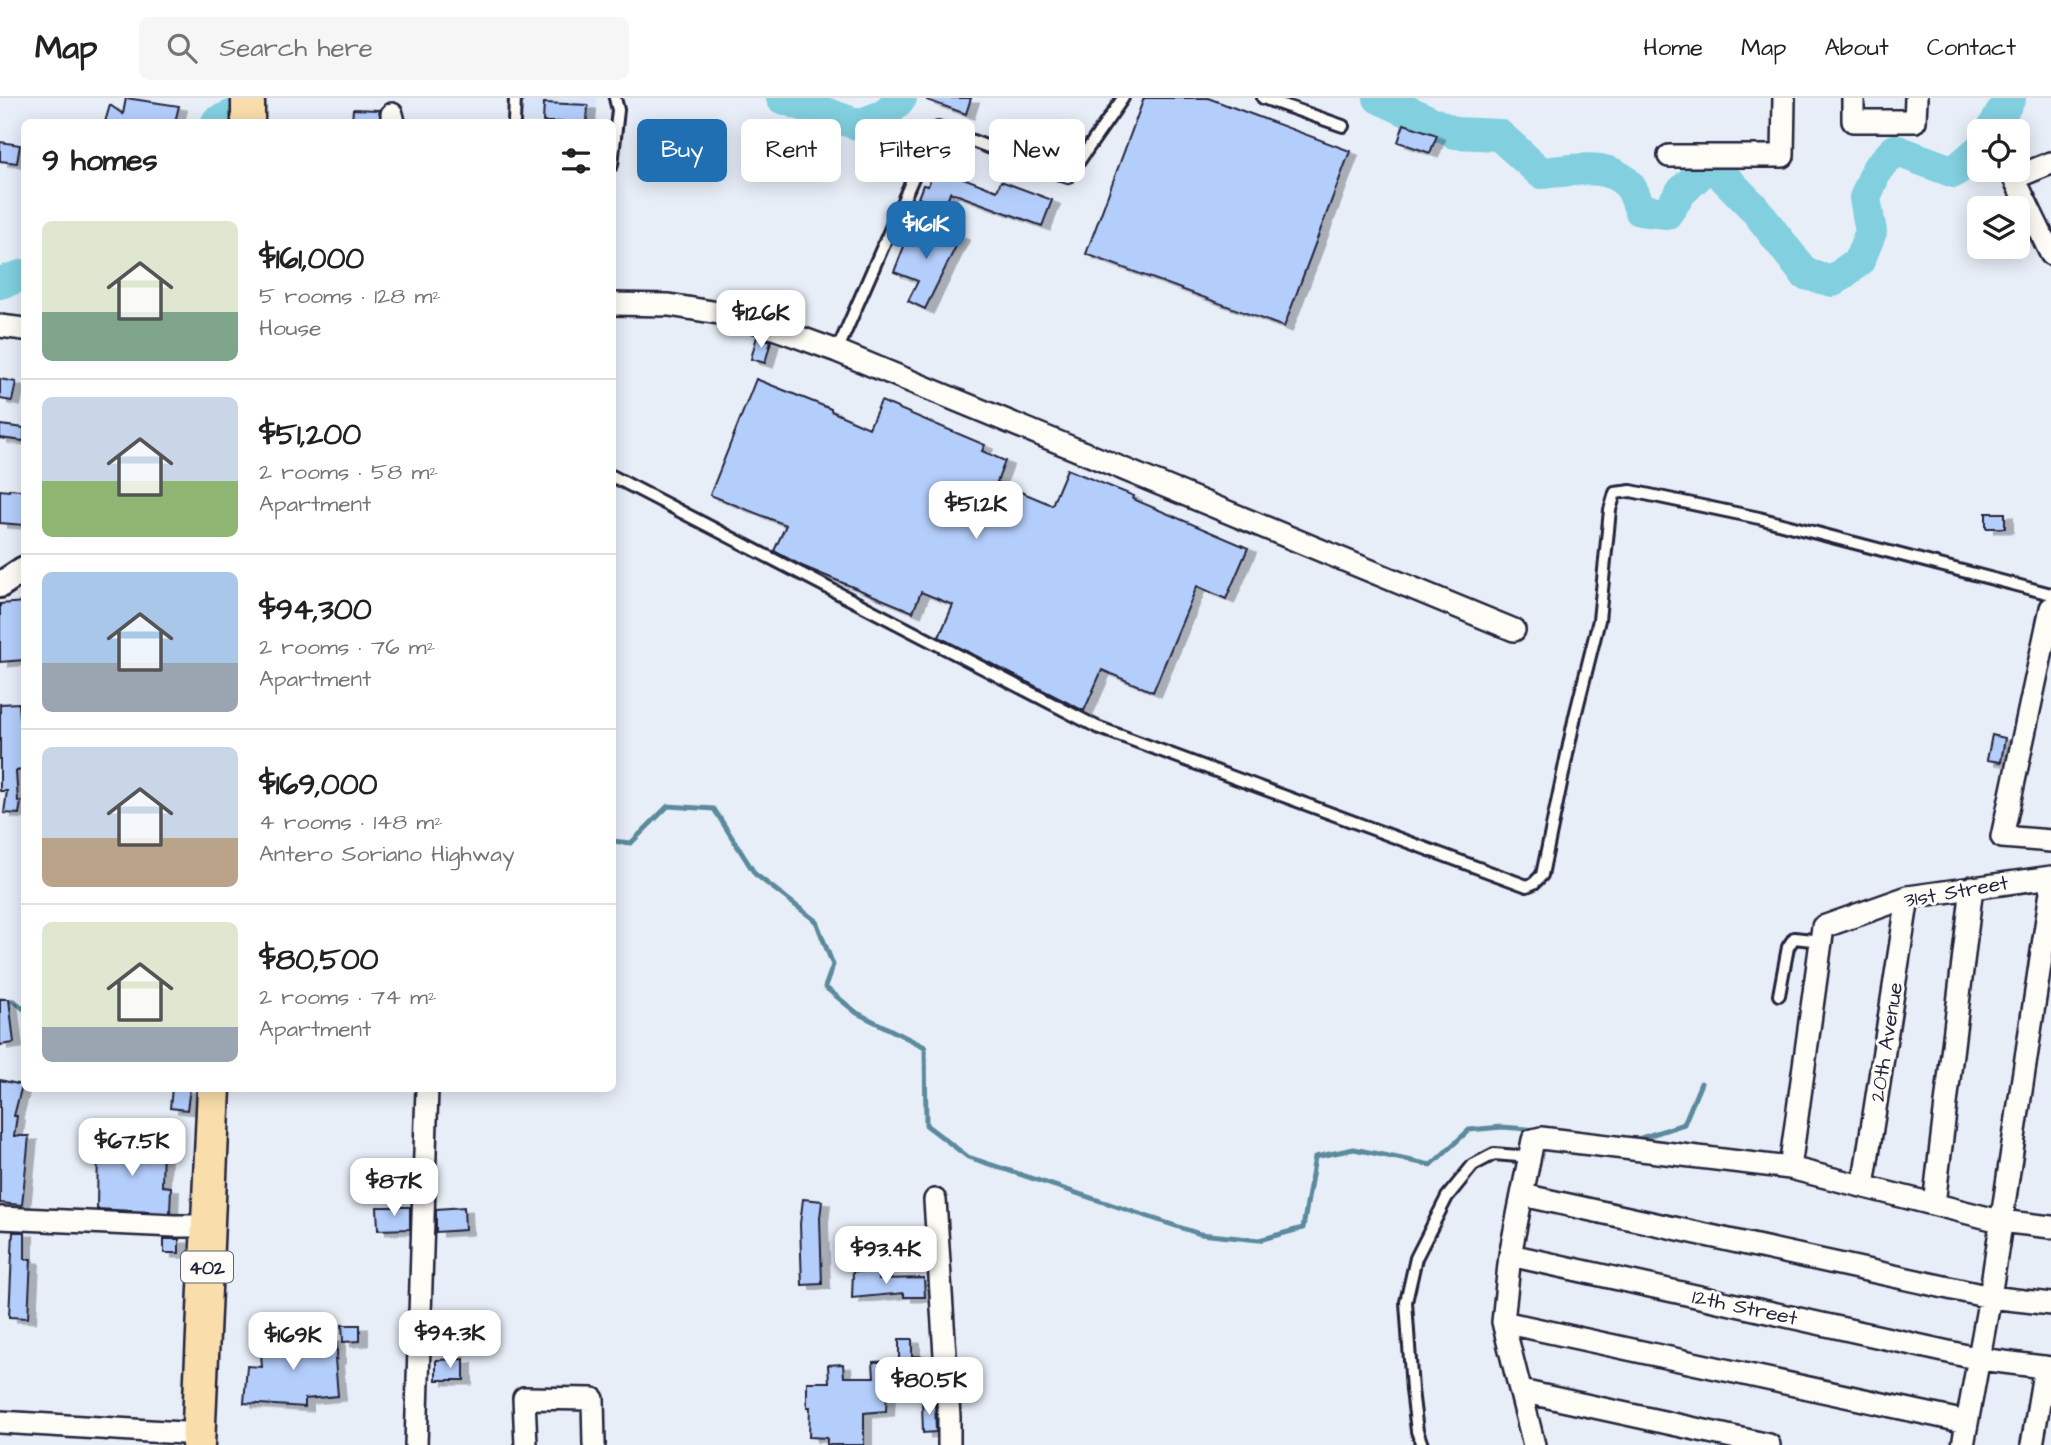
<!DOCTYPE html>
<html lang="en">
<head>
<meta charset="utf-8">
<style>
	body { margin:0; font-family:"Architects Daughter",sans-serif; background:#f6f6f6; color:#202124; height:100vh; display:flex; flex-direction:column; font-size:26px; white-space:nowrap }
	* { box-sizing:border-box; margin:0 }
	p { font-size:23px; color:#757577 }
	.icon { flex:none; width:38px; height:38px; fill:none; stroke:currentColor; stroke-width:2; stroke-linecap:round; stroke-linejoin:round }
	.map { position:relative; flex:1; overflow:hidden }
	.panel { position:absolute; left:21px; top:21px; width:595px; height:973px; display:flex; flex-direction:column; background:#fff; border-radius:10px; box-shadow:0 4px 18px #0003 }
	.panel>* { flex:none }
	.top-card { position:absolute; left:637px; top:21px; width:665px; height:63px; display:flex; gap:14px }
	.buttons { position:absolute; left:1967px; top:21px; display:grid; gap:14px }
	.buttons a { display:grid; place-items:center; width:63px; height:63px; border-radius:10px; background:#fff; box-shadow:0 4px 18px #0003; font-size:35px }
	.price { position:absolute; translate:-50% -60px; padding:0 16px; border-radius:14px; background:#fff; color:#222; font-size:23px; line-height:46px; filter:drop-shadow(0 2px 4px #0008) }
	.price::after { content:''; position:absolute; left:50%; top:42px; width:21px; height:16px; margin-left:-10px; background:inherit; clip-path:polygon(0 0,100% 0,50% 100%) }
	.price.current { background:#1f6fb2; color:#fff }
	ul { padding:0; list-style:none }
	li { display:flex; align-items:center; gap:21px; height:175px; padding:0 21px }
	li+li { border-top:2px solid #e0e0e0 }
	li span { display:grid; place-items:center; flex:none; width:196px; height:140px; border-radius:10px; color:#555 }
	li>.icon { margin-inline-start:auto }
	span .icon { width:84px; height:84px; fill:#fffc; stroke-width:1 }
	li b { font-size:30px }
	h2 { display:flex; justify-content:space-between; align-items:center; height:84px; padding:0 21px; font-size:30px }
	.pill { padding:0 24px; border-radius:10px; background:#fff; box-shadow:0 4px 18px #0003; font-size:24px; line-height:63px }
	.pill.current { background:#1f6fb2; color:#fff }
	header { display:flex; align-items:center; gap:42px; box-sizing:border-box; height:98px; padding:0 35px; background:#fff; border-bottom:2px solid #e0e0e0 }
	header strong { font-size:33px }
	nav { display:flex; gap:38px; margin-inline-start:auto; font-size:24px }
	.search { width:490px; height:63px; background:#f6f6f6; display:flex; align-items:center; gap:18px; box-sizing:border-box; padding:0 24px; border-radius:10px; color:#757577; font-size:26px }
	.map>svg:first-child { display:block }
	.built { fill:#d8e4f9 }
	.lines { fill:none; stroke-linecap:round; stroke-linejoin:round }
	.stream { stroke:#5b8a9d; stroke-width:5 }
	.river { stroke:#81cfdf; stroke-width:32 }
	.building { fill:#b4cefc; stroke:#22223b; stroke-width:2; filter:url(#shadow) }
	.service-casing { stroke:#22223b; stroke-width:16 }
	.minor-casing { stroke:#22223b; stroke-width:26 }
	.tertiary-casing { stroke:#22223b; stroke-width:30 }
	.primary-casing { stroke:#22223b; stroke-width:37 }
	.service { stroke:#fdfcf7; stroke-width:10 }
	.minor { stroke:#fdfcf7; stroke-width:21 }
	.tertiary { stroke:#fdfcf7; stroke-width:24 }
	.primary { stroke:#f9deab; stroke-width:32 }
	.labels { text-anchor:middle; stroke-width:6; stroke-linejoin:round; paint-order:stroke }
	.shield { fill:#fdfcf7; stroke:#646373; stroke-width:2 }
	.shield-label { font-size:19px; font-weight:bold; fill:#22223b }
	.street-label { font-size:21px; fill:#22223b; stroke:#fdfcf7 }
</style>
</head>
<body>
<header>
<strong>Map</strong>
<div class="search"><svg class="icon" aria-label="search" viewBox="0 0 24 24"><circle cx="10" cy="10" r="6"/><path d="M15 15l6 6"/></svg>Search here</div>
<nav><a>Home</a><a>Map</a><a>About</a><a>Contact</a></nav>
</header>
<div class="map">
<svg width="2051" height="1347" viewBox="0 0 2051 1347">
	<defs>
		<filter id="shadow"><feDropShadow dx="8" dy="4.5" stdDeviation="0" flood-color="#0004"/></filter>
	</defs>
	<rect width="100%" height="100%" fill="#e7eef8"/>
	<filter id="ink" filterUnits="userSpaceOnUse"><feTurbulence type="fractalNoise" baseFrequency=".0143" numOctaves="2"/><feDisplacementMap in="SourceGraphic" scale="14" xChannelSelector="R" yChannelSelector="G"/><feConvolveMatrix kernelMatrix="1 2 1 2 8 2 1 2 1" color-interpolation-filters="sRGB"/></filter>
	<g filter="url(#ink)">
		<path class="built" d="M519,0H597L596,24H517Z"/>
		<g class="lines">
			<path class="stream" d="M612,743L631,745L668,708L714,711L755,776L816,823L833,867L825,889L857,915L925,949L926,1027L968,1059L1200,1136L1259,1142L1303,1130L1315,1059L1354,1051L1431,1067L1469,1032L1502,1029L1539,1032
				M0,902L14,903L24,911
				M1632,1041H1638L1684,1026L1701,985"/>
			<path class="river" d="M782,0L859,27L885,17L901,0
				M1379,0L1455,35L1499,37L1541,75C1569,73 1606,63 1628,86C1634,92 1637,104 1640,112L1667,115L1681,94L1706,70L1719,74L1754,110L1805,176L1833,183L1859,163L1871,134L1865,100L1877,71L1895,52L1954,74L1979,52
				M217,24L231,18
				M1991,33L2010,0
				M0,185L24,177"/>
		</g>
		<path class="building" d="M126,0L179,8L175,24H105L110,7L123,16Z
			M927,0H971L966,16L927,2Z
			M1144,0H1208L1350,53L1284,229L1086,156Z
			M544,5L588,7L587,24H543Z
			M353,11L379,12L381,24H352Z
			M1404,26L1437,37L1430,55L1398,44Z
			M0,44L20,47L17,65L0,63Z
			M936,67L951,73L950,75L997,93L1001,83L1052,102L1042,128L950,94L945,110L918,100L923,87L928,88Z
			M912,128L940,138L944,130L961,138L925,211L908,203L918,183L894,174Z
			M757,238L771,243L765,265L751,261Z
			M0,281L16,284L12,303L0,301Z
			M756,281L831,311V313L869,330L881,303L985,347L982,353L1005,363L997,384L1052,407L1067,371L1134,398L1133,401L1248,450L1226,501L1197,488L1153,594L1102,572L1084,613L939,539L953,507L921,494L913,514L802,468L774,453L786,427L710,397Z
			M0,327L24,330V343L0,340Z
			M9,391L20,392L24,397V427L0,425V392L9,393Z
			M1986,415H2005V430H1986Z
			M24,504V562L0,564V506Z
			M19,605L20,622H24V672L16,673L18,703L21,704L19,716L4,715L7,693H0V606Z
			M1992,637L2005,640L2001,664L1987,662Z
			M0,901H9L14,945L0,947Z
			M0,982L22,987L14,1018H17L14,1038H29L22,1107L0,1105Z
			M172,990H190L187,1012L170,1010Z
			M98,1044L163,1045L162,1088L171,1089L170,1115L97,1111Z
			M803,1101L822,1103L820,1120L822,1186L802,1187L800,1126Z
			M377,1109H410V1131L378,1132Z
			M464,1109L465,1132L436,1134V1111Z
			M13,1134H25V1161H31L28,1220L9,1219Z
			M164,1141H179V1155H164Z
			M853,1173L878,1175L879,1181L924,1180L925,1199H904V1195L852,1200Z
			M342,1227H360V1243L343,1244Z
			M319,1239H337V1261H335L338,1298L305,1301V1309L244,1305L247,1268L262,1269L260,1242H319Z
			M899,1241H912V1258L931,1259L930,1280H933L934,1294L887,1293L886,1313L864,1315V1347H827V1340L809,1339L810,1309H807V1284H829L828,1267L843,1266L844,1279H874L873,1264L899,1263Z
			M464,1261V1282H436V1262Z
			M935,1303L936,1334L923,1335L922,1304Z"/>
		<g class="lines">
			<defs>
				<path id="service" d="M1263,0L1343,28
					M514,24L515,0
					M612,67L618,12L615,0
					M837,253L916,73L938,30L1068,79L1123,0
					M612,378L1097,629L1527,788L1534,785L1542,777L1575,618L1599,522L1610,412L1615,395L1631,393L1759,420L2051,496
					M1779,897L1788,849L1794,840L1821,843
					M1422,1347L1417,1333L1412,1292L1406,1204L1416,1160L1447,1099L1473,1067L1494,1056L1530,1059"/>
				<path id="minor" d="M1853,0V23H1915L1916,0
					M392,16L394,24
					M1669,58H1783L1784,0
					M2051,65L2014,80L2051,156
					M612,206L669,207L743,219L837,253L1514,532
					M0,228L24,231
					M2051,510L2002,739L2051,743
					M2051,779L1908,799L1823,829L1790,1070L2000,1123L2051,1129
					M1863,1088L1908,799
					M1523,1097L1990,1199L2051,1206
					M935,1102L949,1319V1347
					M1934,1106L1972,789
					M0,1120L175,1128H209
					M1510,1157L1980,1261L2051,1270
					M1503,1224L1966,1324
					M1521,1293L1769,1347
					M0,1324L199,1336
					M416,1347L427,990
					M526,1347L524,1300L593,1301L594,1347
					M1534,1347L1503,1224L1510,1157L1533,1042L1541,1040L1790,1070
					M1963,1347L1990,1199L2051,794
					M2032,1347L2045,1269"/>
				<path id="tertiary" d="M0,487L24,471"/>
				<path id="primary" d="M248,24V0
					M198,1347L214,990"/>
			</defs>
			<use href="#service" class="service-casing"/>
			<use href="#minor" class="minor-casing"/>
			<use href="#tertiary" class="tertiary-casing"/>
			<use href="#primary" class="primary-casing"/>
			<use href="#service" class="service"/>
			<use href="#minor" class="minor"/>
			<use href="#tertiary" class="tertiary"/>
			<use href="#primary" class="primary"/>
		</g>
	</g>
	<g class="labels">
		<rect class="shield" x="181" y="1153.5" width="52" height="31" rx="5"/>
		<g class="shield-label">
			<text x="207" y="1176">402</text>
		</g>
		<g class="street-label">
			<text transform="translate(1956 793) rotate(-10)" y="7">31st Street</text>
			<text transform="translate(1886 944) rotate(-81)" y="7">20th Avenue</text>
			<text transform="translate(1745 1209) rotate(12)" y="7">12th Street</text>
		</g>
	</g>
</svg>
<div class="buttons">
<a><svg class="icon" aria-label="locate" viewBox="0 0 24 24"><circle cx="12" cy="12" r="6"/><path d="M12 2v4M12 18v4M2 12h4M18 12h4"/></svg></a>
<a><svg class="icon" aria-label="layers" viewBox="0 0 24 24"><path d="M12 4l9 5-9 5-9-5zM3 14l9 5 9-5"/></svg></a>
</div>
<b class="price current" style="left:926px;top:163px">$161K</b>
<b class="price" style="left:761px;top:252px">$126K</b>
<b class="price" style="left:976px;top:443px">$51.2K</b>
<b class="price" style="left:132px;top:1080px">$67.5K</b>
<b class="price" style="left:394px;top:1120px">$87K</b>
<b class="price" style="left:886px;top:1188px">$93.4K</b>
<b class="price" style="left:450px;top:1272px">$94.3K</b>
<b class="price" style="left:293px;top:1274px">$169K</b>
<b class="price" style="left:929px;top:1319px">$80.5K</b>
<div class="top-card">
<a class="pill current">Buy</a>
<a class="pill">Rent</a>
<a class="pill">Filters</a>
<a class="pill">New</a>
</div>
<section class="panel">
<h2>9 homes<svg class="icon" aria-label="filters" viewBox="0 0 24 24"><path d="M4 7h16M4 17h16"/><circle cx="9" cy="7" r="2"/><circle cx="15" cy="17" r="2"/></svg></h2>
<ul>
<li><span style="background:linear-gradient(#dfe7d0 65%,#7fa58c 0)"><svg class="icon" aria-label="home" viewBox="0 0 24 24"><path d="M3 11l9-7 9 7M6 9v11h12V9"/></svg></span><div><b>$161,000</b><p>5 rooms · 128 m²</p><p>House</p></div></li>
<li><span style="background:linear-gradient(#c9d6e8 60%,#8fb573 0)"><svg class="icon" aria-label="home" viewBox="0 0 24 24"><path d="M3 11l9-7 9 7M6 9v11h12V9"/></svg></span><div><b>$51,200</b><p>2 rooms · 58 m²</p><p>Apartment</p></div></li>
<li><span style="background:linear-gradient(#a9c7e8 65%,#9aa5b1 0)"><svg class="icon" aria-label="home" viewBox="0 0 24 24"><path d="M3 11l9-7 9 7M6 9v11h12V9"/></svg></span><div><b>$94,300</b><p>2 rooms · 76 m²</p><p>Apartment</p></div></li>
<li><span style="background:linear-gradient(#c9d6e8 65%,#b9a48a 0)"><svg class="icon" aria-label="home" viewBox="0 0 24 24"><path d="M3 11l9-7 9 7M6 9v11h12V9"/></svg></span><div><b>$169,000</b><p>4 rooms · 148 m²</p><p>Antero Soriano Highway</p></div></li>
<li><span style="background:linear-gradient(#dfe7d0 75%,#9aa5b1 0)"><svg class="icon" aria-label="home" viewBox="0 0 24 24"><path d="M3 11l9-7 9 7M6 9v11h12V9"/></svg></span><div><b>$80,500</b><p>2 rooms · 74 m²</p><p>Apartment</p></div></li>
</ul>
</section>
</div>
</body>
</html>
